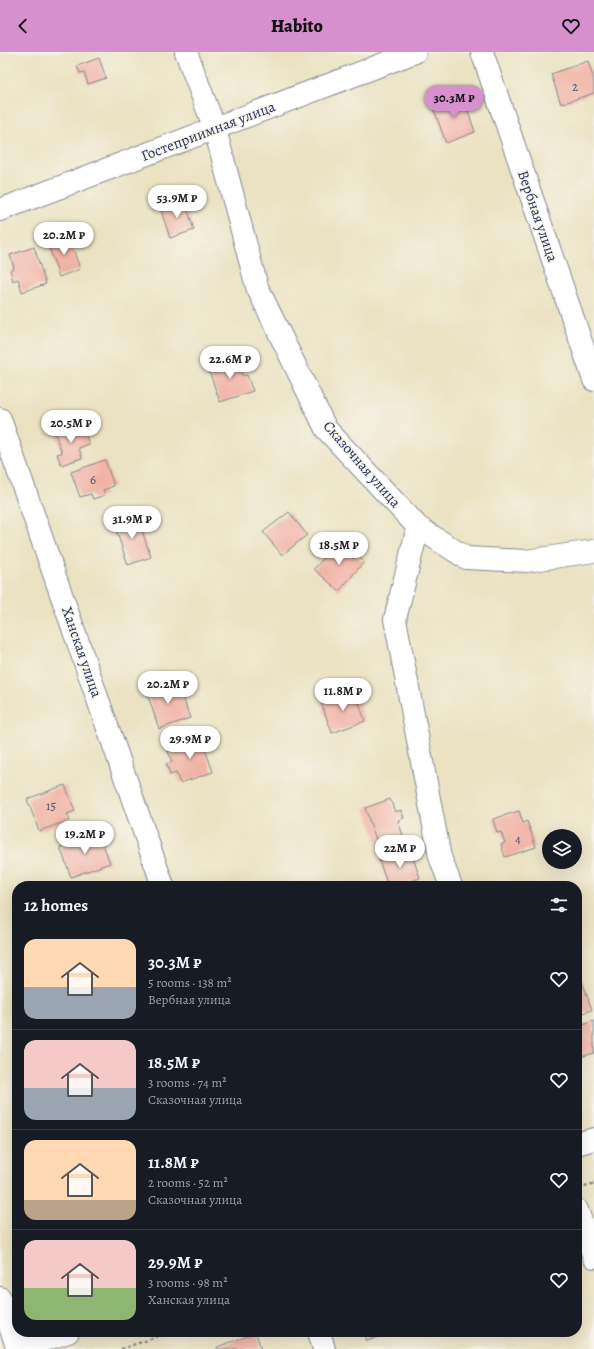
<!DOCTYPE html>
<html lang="en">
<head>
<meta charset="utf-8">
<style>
	body { margin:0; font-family:Alegreya,serif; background:#242831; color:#f1f3f6; height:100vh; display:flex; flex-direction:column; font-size:15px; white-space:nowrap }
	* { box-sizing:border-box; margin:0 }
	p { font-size:13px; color:#9ea1a6 }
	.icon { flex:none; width:22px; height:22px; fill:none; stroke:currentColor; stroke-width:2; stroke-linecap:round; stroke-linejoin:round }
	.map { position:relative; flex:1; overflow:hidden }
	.details { position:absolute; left:12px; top:829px; width:570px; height:456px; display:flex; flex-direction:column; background:#171b24; border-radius:16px; box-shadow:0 4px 16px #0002 }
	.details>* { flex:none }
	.tools { position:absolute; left:542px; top:777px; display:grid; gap:8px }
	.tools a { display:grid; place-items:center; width:40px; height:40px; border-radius:50%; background:#171b24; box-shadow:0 4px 16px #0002; font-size:20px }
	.price { position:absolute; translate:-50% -34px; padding:0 9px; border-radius:14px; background:#fff; color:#222; font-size:13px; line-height:26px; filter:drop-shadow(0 1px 2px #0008) }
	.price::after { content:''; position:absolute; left:50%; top:24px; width:12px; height:9px; margin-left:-6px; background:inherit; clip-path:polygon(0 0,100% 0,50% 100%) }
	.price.current { background:#d690ce; color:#111 }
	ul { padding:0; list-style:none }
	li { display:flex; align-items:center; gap:12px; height:100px; padding:0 12px }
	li+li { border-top:1px solid #363941 }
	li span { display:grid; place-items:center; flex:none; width:112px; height:80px; border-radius:12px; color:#555 }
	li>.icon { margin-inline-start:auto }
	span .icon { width:48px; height:48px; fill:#fffc; stroke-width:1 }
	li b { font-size:17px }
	h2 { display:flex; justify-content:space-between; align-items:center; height:48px; padding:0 12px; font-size:17px }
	header { display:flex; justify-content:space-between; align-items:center; height:52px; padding:0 12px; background:#d690ce; color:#111; font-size:18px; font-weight:800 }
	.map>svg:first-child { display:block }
	.building { fill:#f0b3a4 }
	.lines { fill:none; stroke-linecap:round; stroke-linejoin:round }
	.minor-casing { stroke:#828890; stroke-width:24 }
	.path { stroke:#828890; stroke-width:2.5; stroke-dasharray:3 3; stroke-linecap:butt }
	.minor { stroke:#fff; stroke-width:22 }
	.labels { text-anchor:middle; stroke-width:3; stroke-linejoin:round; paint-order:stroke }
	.number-label { font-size:13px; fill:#505070 }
	.street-label { font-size:15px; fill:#1b2f5e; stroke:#f7f3e8 }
</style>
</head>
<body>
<header><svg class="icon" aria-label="back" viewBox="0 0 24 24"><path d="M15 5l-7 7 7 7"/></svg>Habito<svg class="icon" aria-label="heart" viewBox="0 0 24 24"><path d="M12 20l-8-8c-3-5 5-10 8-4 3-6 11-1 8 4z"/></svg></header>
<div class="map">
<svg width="594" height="1297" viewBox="0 0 594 1297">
	<rect width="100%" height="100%" fill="#f7f3e8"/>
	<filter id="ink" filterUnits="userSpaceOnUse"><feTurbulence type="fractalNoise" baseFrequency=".025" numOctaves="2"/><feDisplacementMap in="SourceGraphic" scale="8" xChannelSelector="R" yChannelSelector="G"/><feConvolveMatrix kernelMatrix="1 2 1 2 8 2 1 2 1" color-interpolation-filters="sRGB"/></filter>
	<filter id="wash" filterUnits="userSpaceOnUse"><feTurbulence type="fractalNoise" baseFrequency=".012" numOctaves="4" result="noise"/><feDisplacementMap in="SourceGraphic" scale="16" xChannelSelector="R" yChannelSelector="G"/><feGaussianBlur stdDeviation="0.9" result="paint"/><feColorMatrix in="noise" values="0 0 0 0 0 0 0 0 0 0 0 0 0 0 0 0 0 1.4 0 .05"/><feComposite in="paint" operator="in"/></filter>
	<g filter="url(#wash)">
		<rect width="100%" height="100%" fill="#eae2c1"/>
		<g id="blocks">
			<path class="building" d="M99,6L106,26L88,32L84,20L80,21L77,14Z
				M588,9L594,28V41L561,52L551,22Z
				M463,44L475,80L446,91L433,55Z
				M174,147L176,153L185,150L194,178L170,186L161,159L170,156L167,150Z
				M69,184L80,217L59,225L48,192Z
				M34,195L46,232L22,240L18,227L13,229L10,218L14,216L10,203Z
				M241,305L246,317L241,319L243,324L247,323L253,339L220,350L208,316Z
				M82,372L89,392L79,396L82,406L61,413L57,402L62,401L55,381Z
				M105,408L114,434L103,438L105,443L93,447L91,442L80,445L71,420Z
				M289,460L307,483L282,503L263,480Z
				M137,464L151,505L128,513L114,472Z
				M339,488L364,510L339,539L314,517Z
				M173,629L177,641L181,639L190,666L159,677L146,638Z
				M355,639L365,669L332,681L321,650Z
				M200,682L213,720L180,731L176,721L170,723L166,712L172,710L168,699L187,692L185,687Z
				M65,733L75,759L67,762L70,768L39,779L27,747Z
				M390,747L395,760L401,758L404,766L398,768L403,784L378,793L365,756Z
				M519,759L523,771L527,769L536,795L505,805L501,792L505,791L501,780L497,781L493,767Z
				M99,782L110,811L71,825L60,795Z
				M410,797L420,826L395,834H388L379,808Z
				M581,926L592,958L577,963V927Z
				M594,969V1001L577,1006V975Z
				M364,1280H392L367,1289Z
				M256,1281L261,1297H218L217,1295Z"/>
		</g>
	</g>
	<g filter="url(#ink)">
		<use href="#blocks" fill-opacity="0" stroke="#828890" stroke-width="1"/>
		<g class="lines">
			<defs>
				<path id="minor" d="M186,0L215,77L257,235L326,377L418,475L466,506L526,509L594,499
					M482,0L594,328
					M0,158L415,0
					M0,367L163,834
					M418,475L395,567L440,805L451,834
					M577,1092L594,1087
					M577,1158L594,1205
					M0,1246L18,1297L68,1280
					M319,1280L324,1297"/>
			</defs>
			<use href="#minor" class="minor-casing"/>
			<path class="path" d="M579,1137L594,1132
				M121,1297L171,1280"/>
			<use href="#minor" class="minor"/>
		</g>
	</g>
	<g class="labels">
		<g class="number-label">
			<text x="575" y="39">2</text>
			<text x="93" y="432">6</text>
			<text x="51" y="758">15</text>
			<text x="518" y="791">4</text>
		</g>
		<g class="street-label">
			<text transform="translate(208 79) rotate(-21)" y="5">Гостеприимная улица</text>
			<text transform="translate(538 164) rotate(71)" y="5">Вербная улица</text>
			<text transform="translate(362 412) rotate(49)" y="5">Сказочная улица</text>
			<text transform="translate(82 600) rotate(71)" y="5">Ханская улица</text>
		</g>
	</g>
</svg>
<div class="tools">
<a><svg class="icon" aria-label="layers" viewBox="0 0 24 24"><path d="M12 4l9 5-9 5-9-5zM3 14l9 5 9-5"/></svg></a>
</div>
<b class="price current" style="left:454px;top:67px">30.3M ₽</b>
<b class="price" style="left:177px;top:167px">53.9M ₽</b>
<b class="price" style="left:64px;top:204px">20.2M ₽</b>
<b class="price" style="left:230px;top:328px">22.6M ₽</b>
<b class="price" style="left:71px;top:392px">20.5M ₽</b>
<b class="price" style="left:132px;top:488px">31.9M ₽</b>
<b class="price" style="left:339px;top:514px">18.5M ₽</b>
<b class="price" style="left:168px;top:653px">20.2M ₽</b>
<b class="price" style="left:343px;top:660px">11.8M ₽</b>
<b class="price" style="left:190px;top:708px">29.9M ₽</b>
<b class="price" style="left:85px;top:803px">19.2M ₽</b>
<b class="price" style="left:400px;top:817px">22M ₽</b>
<section class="details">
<h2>12 homes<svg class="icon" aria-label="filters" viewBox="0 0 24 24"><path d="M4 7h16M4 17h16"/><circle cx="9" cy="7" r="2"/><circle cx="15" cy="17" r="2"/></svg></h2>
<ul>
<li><span style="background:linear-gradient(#ffd9b3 60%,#9aa5b1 0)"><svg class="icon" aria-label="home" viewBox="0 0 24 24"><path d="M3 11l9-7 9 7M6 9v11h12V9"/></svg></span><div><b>30.3M ₽</b><p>5 rooms · 138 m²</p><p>Вербная улица</p></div><svg class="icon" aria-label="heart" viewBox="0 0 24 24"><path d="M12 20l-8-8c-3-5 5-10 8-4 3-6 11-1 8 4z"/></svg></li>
<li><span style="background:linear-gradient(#f6c9c9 60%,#9aa5b1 0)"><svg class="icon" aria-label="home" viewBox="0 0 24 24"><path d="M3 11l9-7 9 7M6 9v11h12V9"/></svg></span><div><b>18.5M ₽</b><p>3 rooms · 74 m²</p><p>Сказочная улица</p></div><svg class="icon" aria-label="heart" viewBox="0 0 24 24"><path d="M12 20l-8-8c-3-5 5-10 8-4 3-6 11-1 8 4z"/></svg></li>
<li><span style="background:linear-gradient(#ffd9b3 75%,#b9a48a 0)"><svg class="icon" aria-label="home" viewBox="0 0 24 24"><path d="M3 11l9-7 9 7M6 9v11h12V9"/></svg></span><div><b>11.8M ₽</b><p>2 rooms · 52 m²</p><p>Сказочная улица</p></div><svg class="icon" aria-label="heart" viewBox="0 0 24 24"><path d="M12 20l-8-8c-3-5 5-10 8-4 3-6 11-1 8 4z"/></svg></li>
<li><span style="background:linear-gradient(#f6c9c9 60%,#8fb573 0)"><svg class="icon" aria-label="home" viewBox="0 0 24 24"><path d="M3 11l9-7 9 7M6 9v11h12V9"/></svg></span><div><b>29.9M ₽</b><p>3 rooms · 98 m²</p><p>Ханская улица</p></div><svg class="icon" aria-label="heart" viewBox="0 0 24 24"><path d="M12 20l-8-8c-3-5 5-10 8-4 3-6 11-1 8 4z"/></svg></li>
</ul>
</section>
</div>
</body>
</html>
